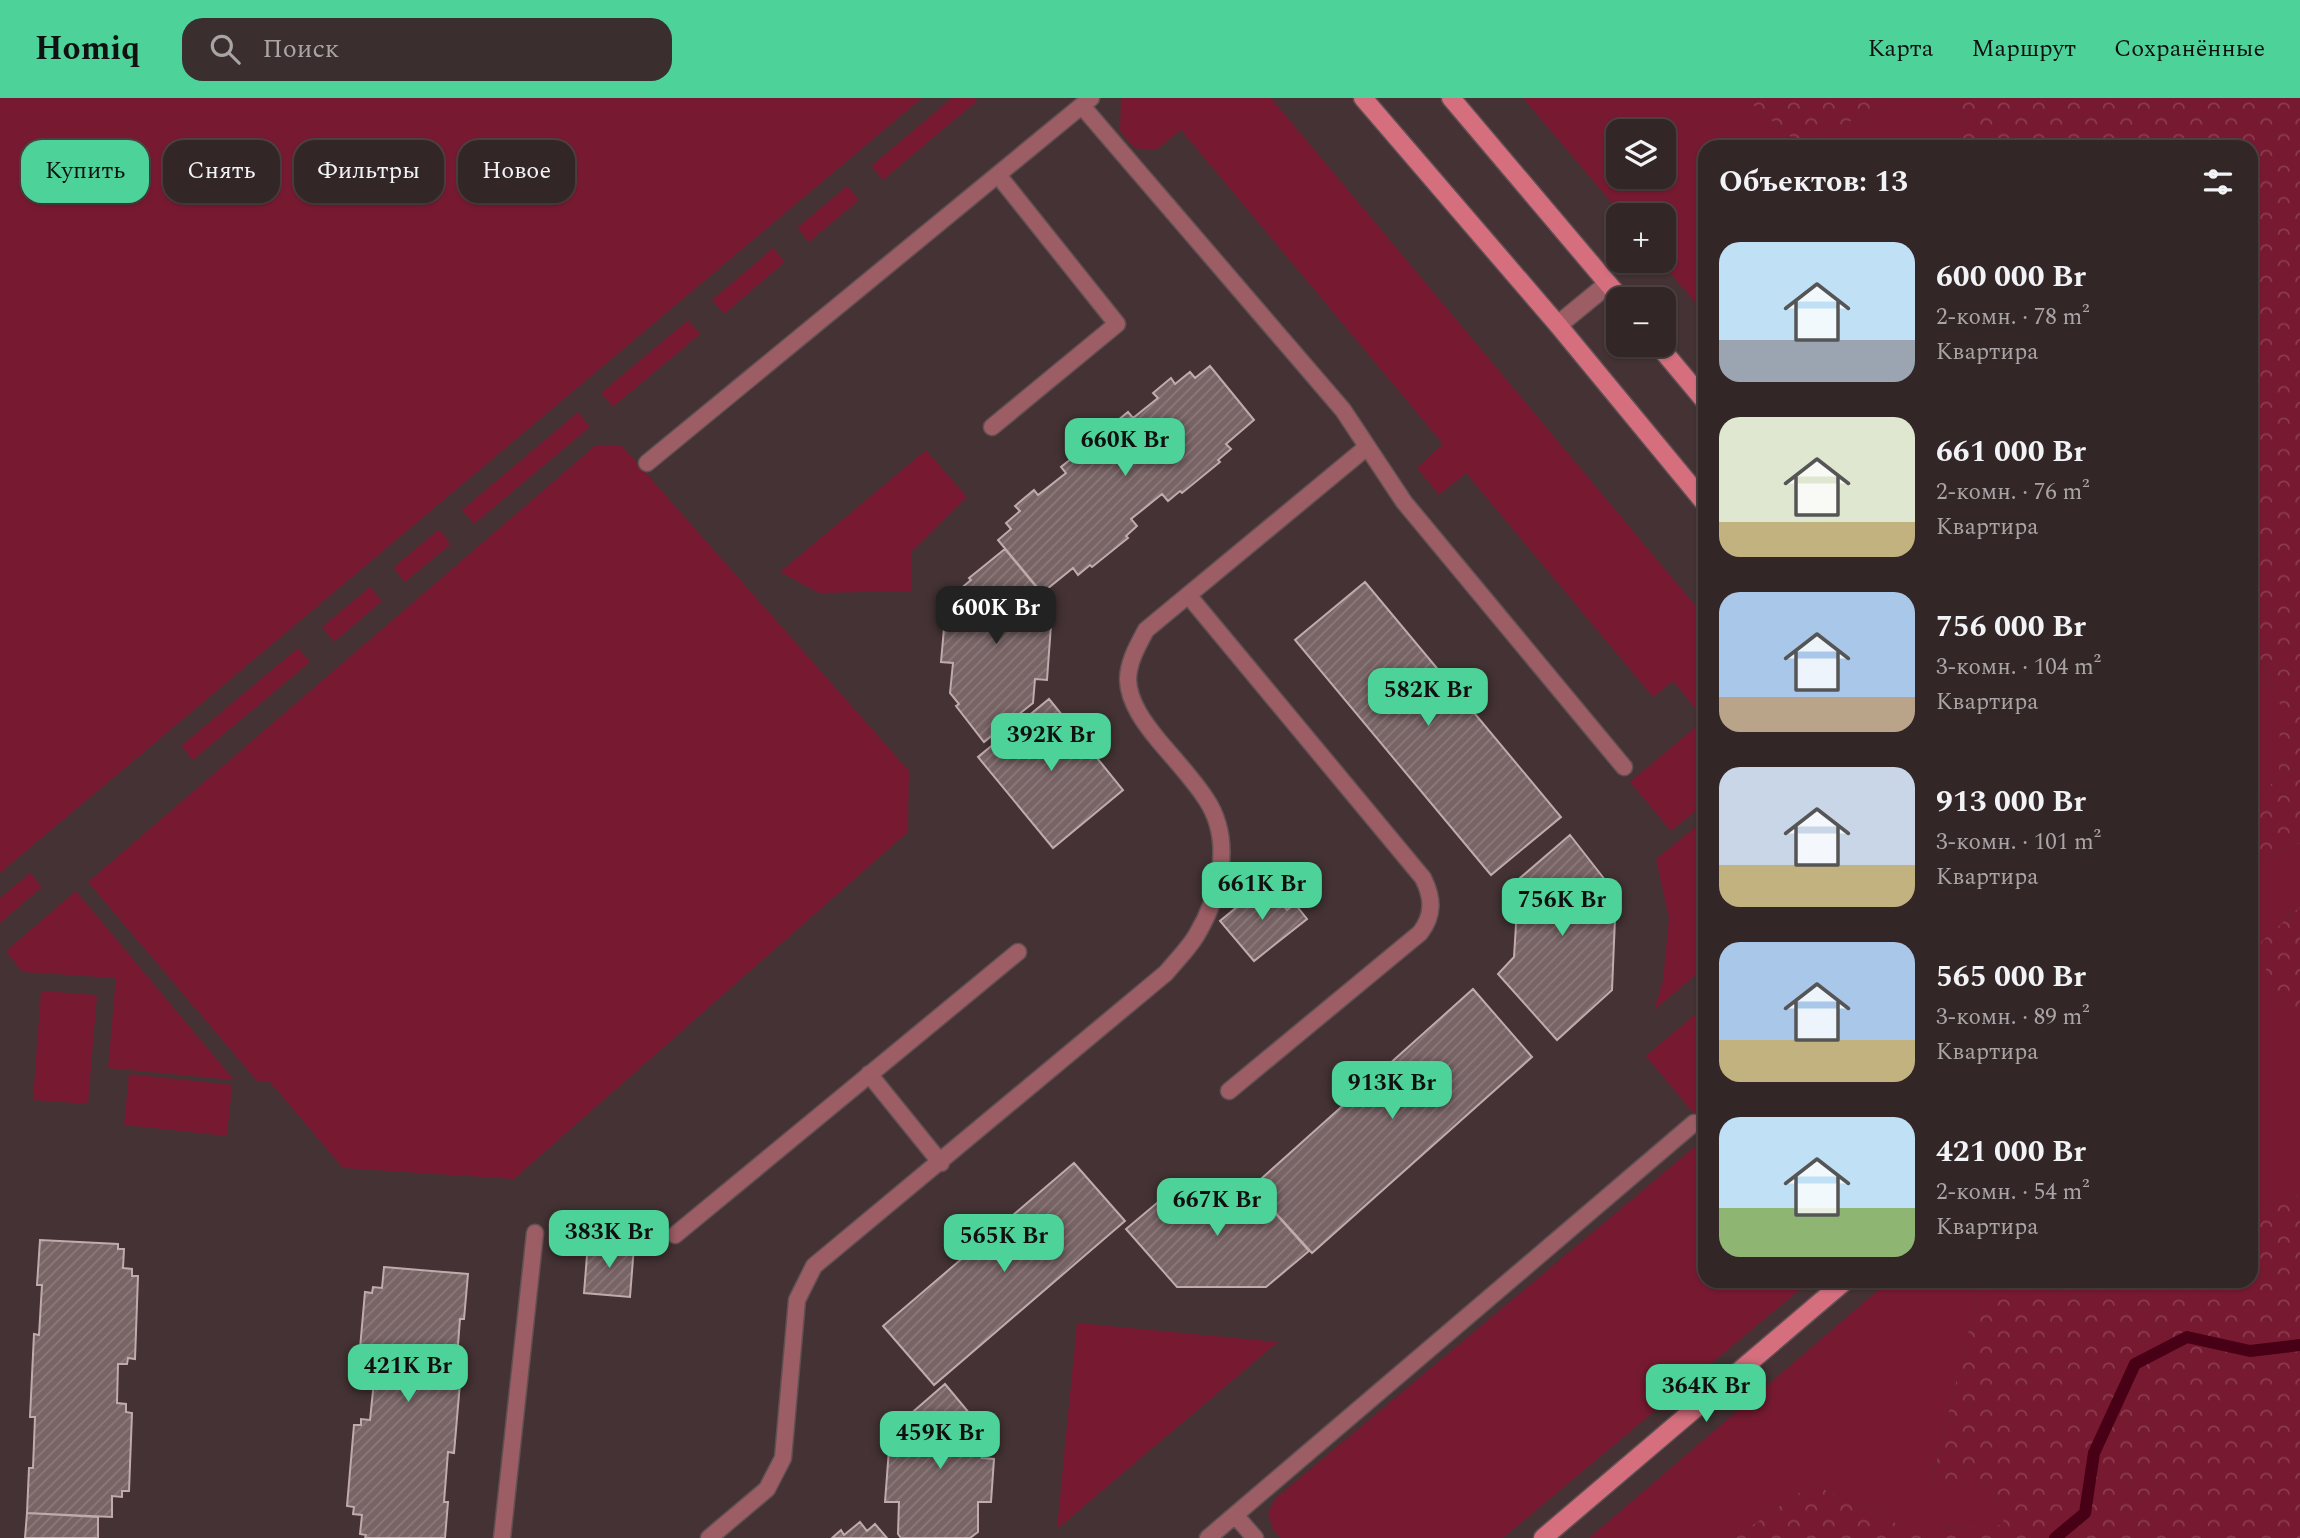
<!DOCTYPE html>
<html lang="ru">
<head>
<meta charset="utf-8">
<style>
	body { margin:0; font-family:Spectral,serif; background:#3b2e2f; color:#f1f3f6; height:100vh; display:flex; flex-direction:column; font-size:26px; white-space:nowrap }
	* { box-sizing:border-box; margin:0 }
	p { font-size:23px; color:#a9a5a7 }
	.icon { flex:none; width:38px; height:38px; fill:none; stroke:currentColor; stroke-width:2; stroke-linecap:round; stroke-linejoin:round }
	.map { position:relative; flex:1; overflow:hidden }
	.sheet { position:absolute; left:1698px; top:42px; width:560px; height:1148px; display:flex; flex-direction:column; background:#332627; border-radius:21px; box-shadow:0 2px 5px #0004,0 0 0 2px #4e4344 }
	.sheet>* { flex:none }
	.hud { position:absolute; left:21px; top:42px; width:665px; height:63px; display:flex; gap:14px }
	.controls { position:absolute; left:1606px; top:21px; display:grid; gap:14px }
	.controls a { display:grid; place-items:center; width:70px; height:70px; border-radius:14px; background:#332627; box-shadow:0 2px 5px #0004,0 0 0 2px #4e4344; font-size:35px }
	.price { position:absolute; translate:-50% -60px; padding:0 16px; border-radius:14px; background:#4dd39a; color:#111; font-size:23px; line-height:46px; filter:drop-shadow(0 2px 4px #0008) }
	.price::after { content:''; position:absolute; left:50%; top:42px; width:21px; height:16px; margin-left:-10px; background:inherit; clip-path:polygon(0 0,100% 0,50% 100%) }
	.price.on { background:#222; color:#fff }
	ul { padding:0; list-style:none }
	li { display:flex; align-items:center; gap:21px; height:175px; padding:0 21px }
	li span { display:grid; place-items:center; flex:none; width:196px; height:140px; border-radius:21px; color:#555 }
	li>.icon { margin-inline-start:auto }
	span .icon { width:84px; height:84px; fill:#fffc; stroke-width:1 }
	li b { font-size:30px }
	h2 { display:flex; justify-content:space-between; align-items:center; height:84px; padding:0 21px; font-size:30px }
	.tag { padding:0 24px; border-radius:21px; background:#332627; box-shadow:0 2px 5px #0004,0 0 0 2px #4e4344; font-size:24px; line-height:63px }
	.tag.on { background:#4dd39a; color:#111 }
	header { display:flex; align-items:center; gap:42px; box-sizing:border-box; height:98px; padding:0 35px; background:#4dd39a; color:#111 }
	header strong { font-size:33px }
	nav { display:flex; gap:38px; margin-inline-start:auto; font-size:24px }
	.search { width:490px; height:63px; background:#3b2e2f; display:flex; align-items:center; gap:18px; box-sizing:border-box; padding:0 24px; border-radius:21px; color:#a9a5a7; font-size:26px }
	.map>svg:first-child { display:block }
	.green { fill:#771a31; fill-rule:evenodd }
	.forest { fill:url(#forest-crowns) }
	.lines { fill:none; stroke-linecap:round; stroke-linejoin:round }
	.stream { stroke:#470015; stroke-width:12 }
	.building { fill:url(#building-hatch); stroke:#c0aaac; stroke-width:2 }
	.lane-casing { stroke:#615052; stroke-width:19 }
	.street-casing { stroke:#615052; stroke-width:21 }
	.secondary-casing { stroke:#615052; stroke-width:21 }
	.lane { stroke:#9d5d65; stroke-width:16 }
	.street { stroke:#9d5d65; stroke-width:18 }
	.secondary { stroke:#d56f7e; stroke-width:18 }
</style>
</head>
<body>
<header>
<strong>Homiq</strong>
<div class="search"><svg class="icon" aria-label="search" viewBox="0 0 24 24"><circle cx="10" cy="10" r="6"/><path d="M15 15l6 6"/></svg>Поиск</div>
<nav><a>Карта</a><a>Маршрут</a><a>Сохранённые</a></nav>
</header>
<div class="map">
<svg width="2300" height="1440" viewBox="0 0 2300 1440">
	<defs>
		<pattern id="forest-crowns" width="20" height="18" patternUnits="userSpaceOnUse" patternTransform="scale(1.75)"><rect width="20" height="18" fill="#771a31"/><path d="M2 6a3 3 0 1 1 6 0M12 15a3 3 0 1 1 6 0" fill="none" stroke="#8b3b4f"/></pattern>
		<pattern id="building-hatch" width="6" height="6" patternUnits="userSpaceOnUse" patternTransform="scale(1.75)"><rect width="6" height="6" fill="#786365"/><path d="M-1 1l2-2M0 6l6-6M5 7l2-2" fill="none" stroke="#8c7a7b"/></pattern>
	</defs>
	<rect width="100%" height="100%" fill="#443234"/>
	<path class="green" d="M0,0H922L0,775Z
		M952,0H974L977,3L883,82L871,68Z
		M1121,0H1271L1704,518V621L1673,583L1653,599L1466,375L1439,397L1417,370L1443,346L1181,32L1156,52L1134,50L1120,33Z
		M1523,0H1745L1797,44L1909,0H1936L1965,15L1955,49H1704V215L1660,163H1664V117H1622ZM1619,33H1664V79H1619Z
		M847,88L859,102L809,144L797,130Z
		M773,150L785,164L724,216L712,202Z
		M688,222L700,236L613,309L601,295Z
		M578,314L590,329L474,426L462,412Z
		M595,348H622L909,673L908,734L514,1081L343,1070L270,984L257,983L88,784Z
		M926,352L967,399L911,454L912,493L819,495L780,474Z
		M439,431L451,446L405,484L393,470Z
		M370,489L382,503L334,544L322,529Z
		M2250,539L2280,606L2279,677L2251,710Z
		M298,550L310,564L193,662L181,648Z
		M1704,622V711L1702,708L1671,733L1630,684Z
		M1698,727L1704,734V870L1654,912L1663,883L1669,820L1656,761Z
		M2300,745V809L2287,819L2269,888L2300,934V1096L2251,1110L2250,756L2257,763Z
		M30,775L42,789L0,825V800Z
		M76,793L234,982L108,970L116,880L22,874L6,853Z
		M41,893L97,897L88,1006L33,1002Z
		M1704,909V1028L1646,958Z
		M129,976L232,987L227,1038L124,1027Z
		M1704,1041V1183H1810L1503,1440H1280L1273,1432L1268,1415L1276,1400Z
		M1889,1183H1981L1932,1381L1991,1387L2006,1427L1906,1430L1812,1386L1734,1440H1589Z
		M2025,1183H2099L2085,1202Z
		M1077,1225L1278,1244L1057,1431Z"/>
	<path class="forest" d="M1745,0H1909L1797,44Z
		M1936,0H2300V745L2257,763L2251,756V710L2279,677L2280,606L2251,539L2250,49H1955L1965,15Z
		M2300,809V934L2269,888L2261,844Z
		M2300,1096V1440H1734L1812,1386L1906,1430L2005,1427L1991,1387L1932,1382L1981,1183H2025L2084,1202L2099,1183H2250L2251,1110Z"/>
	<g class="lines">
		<path class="stream" d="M2055,1440L2085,1415L2094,1355L2135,1266L2187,1239L2250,1253L2300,1247"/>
	</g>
	<path class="building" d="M1210,268L1254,322L1226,346L1231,351L1218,362L1220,364L1182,395L1180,393L1168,403L1162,396L1131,421L1137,428L1126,438L1128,440L1092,469L1090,467L1078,477L1073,470L1042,495L998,442L1011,431L1006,425L1020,413L1015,408L1034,392L1038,397L1066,375L1061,369L1081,353L1086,359L1111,337L1106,332L1128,314L1133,320L1158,300L1153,295L1171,280L1175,286L1190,274L1195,280Z
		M1005,451L1042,496L1040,526L1051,527L1047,582L1035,581L1033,605L984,644L956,608L959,606L950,595L953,565L941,564L945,519L956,521L959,492L971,482L969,480Z
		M1365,484L1561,719L1491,777L1295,542Z
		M1049,601L1123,692L1053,750L978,659Z
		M1570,737L1616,796L1612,892L1557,942L1498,876L1514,859L1517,810L1505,793Z
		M1265,786L1287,812L1295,806L1307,821L1254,863L1220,823Z
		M1473,891L1532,959L1312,1155L1252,1089Z
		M1074,1065L1125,1123L934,1287L883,1228Z
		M1176,1089H1252L1309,1153L1266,1189H1177L1126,1131Z
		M40,1142L118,1146V1151H124L123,1170L132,1171V1178H138L135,1261L128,1260L127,1266H118L117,1305L126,1306V1314L132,1315L129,1393H122V1399L112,1398V1419L27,1415L29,1370H33L35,1319H30L34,1236L39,1237L42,1187H37Z
		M588,1145L634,1148L630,1199L584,1195Z
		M384,1169L468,1176L464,1221H460L456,1272L461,1273L454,1355L448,1354L444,1404H448L445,1440H365L366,1437L360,1436L362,1417L353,1416L354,1409L347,1408L354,1327H361V1321L370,1322L374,1283L364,1282L365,1273H358L365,1194L372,1195L373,1189L382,1190Z
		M945,1286L985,1334L982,1360L994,1361L991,1404H978V1434L970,1440H901L898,1436L899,1404H885L889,1351H903L907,1319Z
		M27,1415L98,1419V1440H25Z
		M860,1424L867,1433L875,1426L887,1440H832L841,1432L844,1437Z"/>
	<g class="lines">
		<defs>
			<path id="lane" d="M1082,8L1343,312L1404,404L1624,669
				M992,329L1117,226L998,77
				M647,365L1091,0
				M1188,497L1423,780C1433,800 1434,817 1420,835L1229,993
				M869,976L941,1065
				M675,1137L1018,854
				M1235,1417L1255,1440
				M502,1440L535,1135
				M709,1440L767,1391L783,1360L797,1202L814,1168L1166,875C1176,863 1188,851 1196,838C1220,798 1234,743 1206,701C1193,681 1175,662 1159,643C1145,626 1129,605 1128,582C1128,564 1138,547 1146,532L1367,349
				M1208,1440L1694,1025"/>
			<path id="street" d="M1558,227L1608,186"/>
			<path id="secondary" d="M1363,0L1558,227L1704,404
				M1451,0L1621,201
				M1658,247L1704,302
				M1543,1440L1845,1183"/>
		</defs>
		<use href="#lane" class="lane-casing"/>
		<use href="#street" class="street-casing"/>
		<use href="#secondary" class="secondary-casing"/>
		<use href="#lane" class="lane"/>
		<use href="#street" class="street"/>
		<use href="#secondary" class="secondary"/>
	</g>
</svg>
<div class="controls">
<a><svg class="icon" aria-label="layers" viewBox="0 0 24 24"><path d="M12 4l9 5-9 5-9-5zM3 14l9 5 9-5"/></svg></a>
<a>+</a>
<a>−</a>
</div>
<b class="price" style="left:1125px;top:380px">660K Br</b>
<b class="price on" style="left:996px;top:548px">600K Br</b>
<b class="price" style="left:1428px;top:630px">582K Br</b>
<b class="price" style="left:1051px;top:675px">392K Br</b>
<b class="price" style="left:1262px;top:824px">661K Br</b>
<b class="price" style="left:1562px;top:840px">756K Br</b>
<b class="price" style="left:1392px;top:1023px">913K Br</b>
<b class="price" style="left:1217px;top:1140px">667K Br</b>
<b class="price" style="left:609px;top:1172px">383K Br</b>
<b class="price" style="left:1004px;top:1176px">565K Br</b>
<b class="price" style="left:408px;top:1306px">421K Br</b>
<b class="price" style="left:1706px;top:1326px">364K Br</b>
<b class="price" style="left:940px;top:1373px">459K Br</b>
<div class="hud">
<a class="tag on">Купить</a>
<a class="tag">Снять</a>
<a class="tag">Фильтры</a>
<a class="tag">Новое</a>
</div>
<section class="sheet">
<h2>Объектов: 13<svg class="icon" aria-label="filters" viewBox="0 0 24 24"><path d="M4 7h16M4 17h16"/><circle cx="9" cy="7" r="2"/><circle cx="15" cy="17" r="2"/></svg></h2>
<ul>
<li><span style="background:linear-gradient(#bfe0f5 70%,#9aa5b1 0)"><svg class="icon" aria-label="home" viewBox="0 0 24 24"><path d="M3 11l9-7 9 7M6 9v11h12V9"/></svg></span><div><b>600 000 Br</b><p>2-комн. · 78 m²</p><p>Квартира</p></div></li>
<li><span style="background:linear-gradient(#dfe7d0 75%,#c2b280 0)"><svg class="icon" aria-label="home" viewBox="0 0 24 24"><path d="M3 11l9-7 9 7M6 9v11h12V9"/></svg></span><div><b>661 000 Br</b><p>2-комн. · 76 m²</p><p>Квартира</p></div></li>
<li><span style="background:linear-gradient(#a9c7e8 75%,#b9a48a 0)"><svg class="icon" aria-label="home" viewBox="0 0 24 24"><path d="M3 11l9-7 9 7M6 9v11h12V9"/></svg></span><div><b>756 000 Br</b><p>3-комн. · 104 m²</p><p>Квартира</p></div></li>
<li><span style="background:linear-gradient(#c9d6e8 70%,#c2b280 0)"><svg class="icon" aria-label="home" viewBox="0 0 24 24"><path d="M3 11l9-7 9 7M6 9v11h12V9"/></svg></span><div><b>913 000 Br</b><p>3-комн. · 101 m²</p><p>Квартира</p></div></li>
<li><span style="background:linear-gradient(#a9c7e8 70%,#c2b280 0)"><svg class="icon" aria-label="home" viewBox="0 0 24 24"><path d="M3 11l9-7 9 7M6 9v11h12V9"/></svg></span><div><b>565 000 Br</b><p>3-комн. · 89 m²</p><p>Квартира</p></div></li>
<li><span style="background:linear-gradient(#bfe0f5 65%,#8fb573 0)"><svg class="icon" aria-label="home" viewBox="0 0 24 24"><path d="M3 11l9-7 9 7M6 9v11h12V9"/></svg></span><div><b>421 000 Br</b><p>2-комн. · 54 m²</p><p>Квартира</p></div></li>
</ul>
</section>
</div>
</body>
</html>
